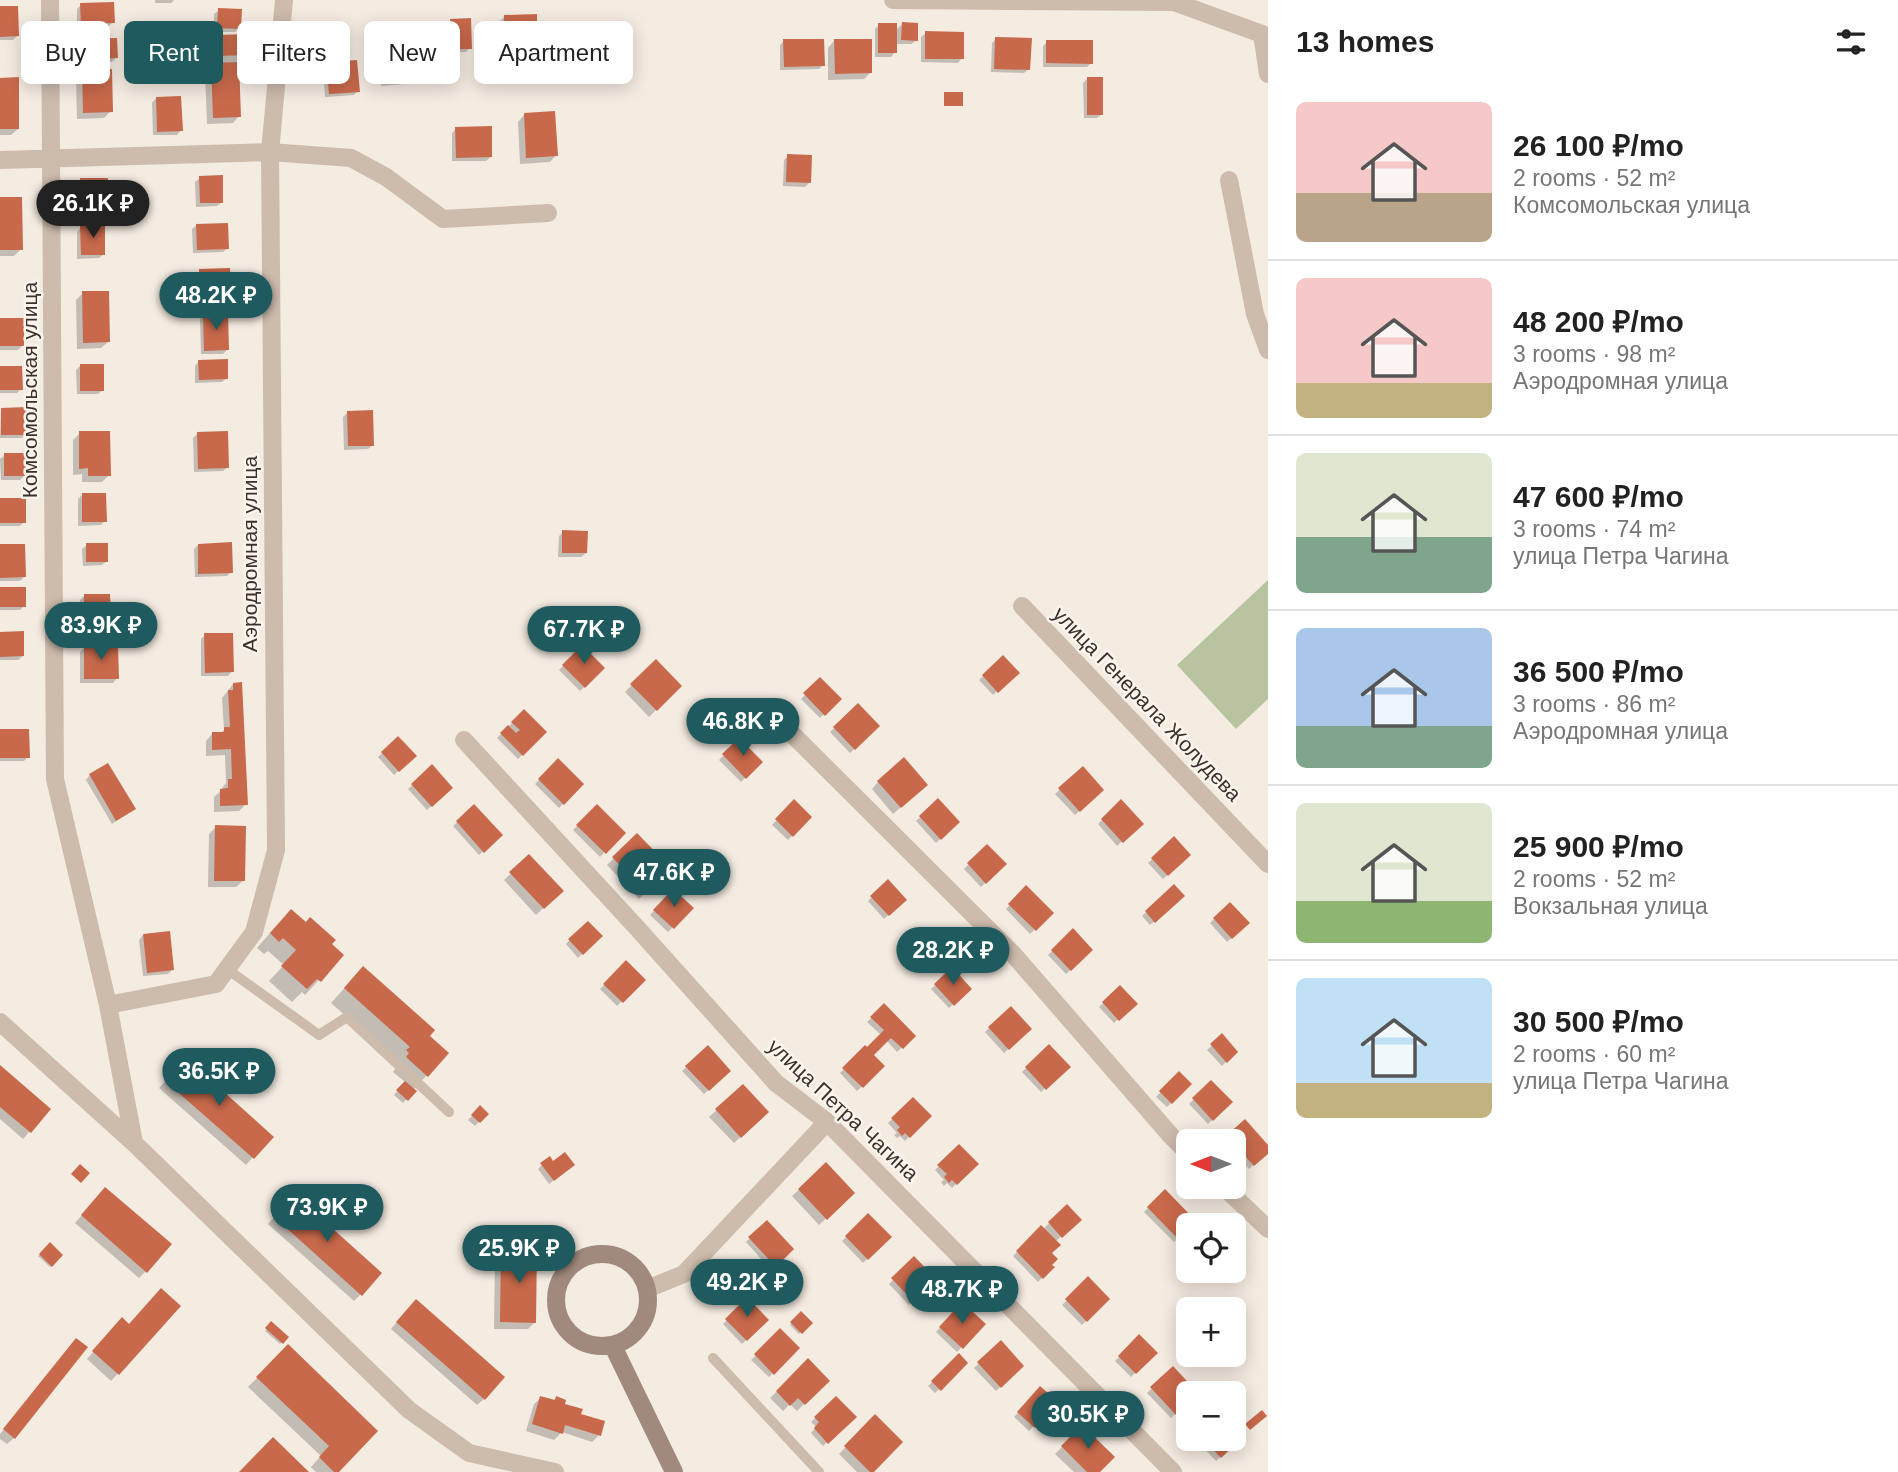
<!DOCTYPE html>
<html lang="en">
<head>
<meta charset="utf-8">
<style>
	body { margin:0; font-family:Arial,sans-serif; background:#f6f6f6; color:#222; height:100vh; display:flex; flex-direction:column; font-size:26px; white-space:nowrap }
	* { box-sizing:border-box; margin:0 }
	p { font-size:23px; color:#767676 }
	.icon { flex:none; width:38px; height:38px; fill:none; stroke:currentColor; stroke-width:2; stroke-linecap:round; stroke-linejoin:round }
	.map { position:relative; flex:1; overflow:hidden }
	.details { display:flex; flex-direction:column; background:#fff; width:630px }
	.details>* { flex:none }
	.banner { position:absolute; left:21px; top:21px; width:665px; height:63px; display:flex; gap:14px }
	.needle { width:46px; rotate:270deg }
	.buttons { position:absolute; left:1176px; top:1129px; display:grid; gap:14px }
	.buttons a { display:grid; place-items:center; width:70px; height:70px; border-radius:10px; background:#fff; box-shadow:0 4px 18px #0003; font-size:35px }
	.price { position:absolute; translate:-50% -60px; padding:0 16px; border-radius:24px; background:#1f5a5e; color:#fff; font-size:23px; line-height:46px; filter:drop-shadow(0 2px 4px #0008) }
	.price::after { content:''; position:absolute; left:50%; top:42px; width:21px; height:16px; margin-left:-10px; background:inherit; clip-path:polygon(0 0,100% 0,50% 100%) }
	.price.on { background:#222; color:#fff }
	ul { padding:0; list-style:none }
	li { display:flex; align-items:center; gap:21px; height:175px; padding:0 28px }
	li+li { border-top:2px solid #e0e0e0 }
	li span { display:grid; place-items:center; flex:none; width:196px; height:140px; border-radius:10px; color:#555 }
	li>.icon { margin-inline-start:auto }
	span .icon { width:84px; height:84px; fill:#fffc; stroke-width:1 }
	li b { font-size:30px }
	h2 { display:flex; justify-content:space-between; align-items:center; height:84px; padding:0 28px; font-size:30px }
	.pill { padding:0 24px; border-radius:10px; background:#fff; box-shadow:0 4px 18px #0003; font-size:24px; line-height:63px }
	.pill.on { background:#1f5a5e; color:#fff }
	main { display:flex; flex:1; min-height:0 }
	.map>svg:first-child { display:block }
	.green { fill:#b8c4a0 }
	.shadow { fill:#0003 }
	.building { fill:#c8694b }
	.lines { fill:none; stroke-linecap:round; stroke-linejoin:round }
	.lane { stroke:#cdbbac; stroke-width:10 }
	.street { stroke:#cdbbac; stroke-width:18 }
	.secondary { stroke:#a18a7d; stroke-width:18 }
	.labels { text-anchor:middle; stroke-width:5; stroke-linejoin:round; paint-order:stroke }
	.street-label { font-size:21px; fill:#3b302b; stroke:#fbf5ee }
</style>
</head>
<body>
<main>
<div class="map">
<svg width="1268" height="1472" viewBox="0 0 1268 1472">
	<rect width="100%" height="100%" fill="#f4ebe1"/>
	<path class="green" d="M1268,580V699L1236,729L1177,665Z"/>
	<path class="shadow" d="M155,0H174L171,3H155Z
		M81,5L113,22L109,26L77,27V9Z
		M0,8L17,36L13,40H0Z
		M219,10L239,28L235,32H214V14Z
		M505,16L535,42L531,46L501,47L500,21Z
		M451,20L470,48L466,52L448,53L447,24Z
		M902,24L916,40L912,44H895V52L891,57H875V29L879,25L895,31Z
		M384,31L427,64L420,71L410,72V77L404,84L381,86L377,37Z
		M926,33L962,58L958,63L921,62V37Z
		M185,37L247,55L238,61L239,116L233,123L207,124L205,72L215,62L179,63V44Z
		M996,39L1029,69L1024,73L991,72L992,43Z
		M75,41L116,58L112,62L71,63L70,45Z
		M784,41L823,65L819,69L780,70V45Z
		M834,41L871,72L864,79L828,80V48Z
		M1047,42L1091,63L1087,67H1043V46Z
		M327,64L358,91L354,95L325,97L323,68Z
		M83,72L111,111L104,118L77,119L76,79Z
		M1088,78L1102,114L1097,118H1084L1083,83Z
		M0,79L18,129L11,135H0Z
		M156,98L181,130L177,135H153L152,103Z
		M524,115L556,155L550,162L520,164L518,122Z
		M456,129L491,157L486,161H452V133Z
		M788,156L810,182L805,187L783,186L784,160Z
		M200,178L222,202L217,206L196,207L195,182Z
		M81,180L106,205L102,209L77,210V184Z
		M0,199L21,249L14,256H0Z
		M197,225L228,248L223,252L193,253L192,229Z
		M81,227L104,254L99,258L77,259V232Z
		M200,271L229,301L225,305L196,306L195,275Z
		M83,293L108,342L101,348L77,349L76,300Z
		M204,314L227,350L223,354H201L200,319Z
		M0,320L22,346L18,350H0Z
		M199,361L227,378L222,382L195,383V366Z
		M80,366L103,390L98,394H77L76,370Z
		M0,368L21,389L17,393H0Z
		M1,410L26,434L22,438H0Z
		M348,412L373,445L368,449L344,450L343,417Z
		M80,433L109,475L102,482H82V474L73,475V440Z
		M197,434L228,467L223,471L194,472L193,438Z
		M5,455L24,476L20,480H1L0,459Z
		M82,495L105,521L101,525L78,526V499Z
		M0,500L24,522L20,526H0Z
		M563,532L586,553L581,557H558L559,536Z
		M87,545L107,561L102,565L83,566L82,549Z
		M198,545L231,572L227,576L195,577L194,549Z
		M0,546L24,577L20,581H0Z
		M0,589L24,606L20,610H0Z
		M84,596L109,614L105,618H80V600Z
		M0,633L23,656L18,660H0Z
		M205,635L232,671L228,676H201V639Z
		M582,647L603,668L580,691L559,670Z
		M84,648L117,678L113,683H80V652Z
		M1003,657L1017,673L993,695L979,680Z
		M655,661L680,686L649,717L625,692Z
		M820,680L839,699L820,718L801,699Z
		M233,684L246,804L239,811L214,812V797L222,790V788L226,783L225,755L206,756V741L212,734H220L224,730L222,698Z
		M858,705L878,726L850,753L830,732Z
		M524,711L545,732L518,759L497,738Z
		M0,731L28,757L24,761H0Z
		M398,738L414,756L394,775L378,757Z
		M739,740L760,762L741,782L719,760Z
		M558,761L582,784L559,808L535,784Z
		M432,767L451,788L427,810L408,789Z
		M1082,769L1102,790L1075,815L1055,794Z
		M90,775L134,809L112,824L86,780Z
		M878,782L919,791L893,814L872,789Z
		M938,801L958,822L936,843L916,821Z
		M794,802L810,817L788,840L772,825Z
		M1121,802L1141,824L1117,846L1098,824Z
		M474,806L501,835L479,855L453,826Z
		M597,806L624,833L600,857L573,830Z
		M216,827L243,881L236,887H208L209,834Z
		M637,835L669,869L639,899L607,865Z
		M1174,839L1189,855L1163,879L1148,863Z
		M987,846L1005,864L981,887L964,869Z
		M529,856L561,891L536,915L504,880Z
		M888,882L904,900L884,919L868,901Z
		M1174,887L1183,896L1150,925L1142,916Z
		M1026,888L1051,913L1030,934L1006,909Z
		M673,891L691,908L668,932L650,915Z
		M1230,904L1248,923L1227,942L1210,923Z
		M588,923L600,936L578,958L566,944Z
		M277,925L329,944L342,955L305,995L302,992L292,1002L269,981L284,965L268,951L264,954L257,948Z
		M1073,931L1091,950L1066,974L1048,955Z
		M143,935L173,969L168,974L143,976L139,940Z
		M626,963L643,980L617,1006L600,989Z
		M952,969L970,989L949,1008L931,989Z
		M350,982L427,1036V1075L413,1090L414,1091L403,1103L394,1095L405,1082L393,1072L396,1068L397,1061L331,1003Z
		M1120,987L1135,1003L1114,1023L1099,1007Z
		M884,1006L914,1036L897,1052L886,1040L872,1055L883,1066L857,1091L840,1073L865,1048L867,1050L881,1035L867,1022Z
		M1010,1008L1030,1029L1004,1053L985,1032Z
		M1222,1036L1236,1052L1222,1066L1207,1050Z
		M1049,1046L1068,1067L1041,1092L1022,1072Z
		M708,1048L729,1070L704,1094L682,1071Z
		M178,1066L271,1137L246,1165L159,1088Z
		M0,1067L49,1109L23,1139L0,1119Z
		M1179,1073L1190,1084L1167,1107L1156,1097Z
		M1211,1082L1230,1102L1208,1124L1189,1104Z
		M743,1086L766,1112L734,1143L709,1117Z
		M913,1099L929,1116L905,1141L900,1136L897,1138L894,1135L897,1133L888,1123Z
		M480,1108L486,1114L475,1126L468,1120Z
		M1245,1121L1268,1147V1152L1249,1169L1234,1152V1141H1223Z
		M959,1146L976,1164L952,1188L947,1183L944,1186L941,1182L944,1180L935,1170Z
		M553,1164L568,1169L549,1184L538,1169L542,1165Z
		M826,1165L853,1193L819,1225L792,1196Z
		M1165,1192L1192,1225H1188V1228L1174,1242L1144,1212Z
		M99,1196L146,1271L139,1278L75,1223Z
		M287,1202L361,1294L354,1301L268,1224Z
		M1067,1207L1079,1220L1055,1242L1050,1253V1265L1053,1267L1038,1282L1013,1256L1041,1228L1043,1229Z
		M868,1216L889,1237L863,1263L842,1241Z
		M767,1222L792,1249L770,1269L746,1242Z
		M50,1245L61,1255L50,1267L38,1256Z
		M502,1250L535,1322L528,1329H494L495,1256Z
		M914,1259L934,1280L909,1305L889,1284Z
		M1088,1279L1108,1299L1082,1325L1062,1305Z
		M747,1300L767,1320L742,1344L723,1324Z
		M962,1304L983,1324L957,1352L936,1332Z
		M179,1306L111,1381L87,1359L115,1327L128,1326Z
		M409,1308L484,1399L477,1405L391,1329Z
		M801,1313L811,1323L799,1334L790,1325Z
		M271,1324L286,1337L280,1344L265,1331Z
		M780,1331L798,1348L769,1377L751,1360Z
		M1139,1337L1155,1353L1131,1377L1115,1361Z
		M1001,1343L1022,1366L996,1391L974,1368Z
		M70,1347L14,1438L7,1444L0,1439V1434Z
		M288,1347L376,1431L337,1472H316L311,1467L321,1456L248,1387Z
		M959,1356L966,1363L935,1393L928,1386Z
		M808,1361L827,1381L797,1411L790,1404L783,1411L770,1398Z
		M1173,1368L1195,1393H1188V1401L1171,1418L1147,1393Z
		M1040,1389L1055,1403L1029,1431L1014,1417Z
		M541,1398L553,1401L556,1398L579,1415L599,1435L592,1442L562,1432L554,1440L526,1431L534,1404Z
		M836,1398L854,1417L823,1446L811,1433L816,1427L811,1422Z
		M875,1417L871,1472H857L839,1454Z
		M1082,1427L1098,1472H1074L1055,1454Z
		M1194,1438H1224L1231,1446L1216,1461Z"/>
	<path class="building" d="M114,2L115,23L81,24L80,3Z
		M0,6H18L19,36L0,37Z
		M218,8L242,9L241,29L217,28Z
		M537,14V43H504V15Z
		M471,18L472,49H451L450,19Z
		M902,22L918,23V41L901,40Z
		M878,23H897V53H878Z
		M425,25L428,65L411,66L412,78L388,80L383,29Z
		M925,31L964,32V59H925Z
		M248,34L249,55L185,57V36Z
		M995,37L1032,38L1030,70L994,69Z
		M117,38L118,58L75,60L74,39Z
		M783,39H824L825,66L784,67Z
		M834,39H872V73L835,74Z
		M1046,40H1093V64L1046,63Z
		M357,60L360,92L329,94L326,62Z
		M239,62L241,117L213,118L211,63Z
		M112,69L113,112L83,113L82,70Z
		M19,77V129H0V78Z
		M1087,77H1103V115H1087Z
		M944,92H963V106H944Z
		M181,96L183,131L157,132L156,97Z
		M555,111L558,156L526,158L524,113Z
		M492,126V157L456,158L455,127Z
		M787,154L812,155L811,183L786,182Z
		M223,175V203H200L199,176Z
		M80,178H108V206H81Z
		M0,197H22L23,250H0Z
		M228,223L229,249L197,250L196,224Z
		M105,225V255H81L80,226Z
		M230,268L231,302L200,303L199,269Z
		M82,291H109L110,342L83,343Z
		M228,312L229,350L204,351L203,313Z
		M0,318H24V346H0Z
		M228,359V379L199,380L198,360Z
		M80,364H104V391H80Z
		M0,366H22L23,390H0Z
		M27,407L28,435H1V408Z
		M373,410L374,446H348L347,411Z
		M79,431H110L111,476H88V468L79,469Z
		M228,431L229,468L198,469L197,432Z
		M4,453H26V476H4Z
		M82,493H106L107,522H82Z
		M0,498H26V523H0Z
		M562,530L588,531L587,553H562Z
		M232,542L233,573L198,574V544Z
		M86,543H108V562H86Z
		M0,544H25L26,577L0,578Z
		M0,587H26V607H0Z
		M84,594H110L111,614H84Z
		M24,631V656L0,657V632Z
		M204,633H233L234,672L205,673Z
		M118,645L119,679H84V646Z
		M582,645L605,668L585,688L562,665Z
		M1003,655L1020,673L998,693L982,675Z
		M656,659L682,686L657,711L630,684Z
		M820,677L842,699L825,716L803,693Z
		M242,682L248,805L220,806V789L228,788V779H232L231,749L212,750V732H224V727H230L228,690H233V683Z
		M858,703L880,726L855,750L833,727Z
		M524,709L547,732L523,756L500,733L508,725L516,733L520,730L511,722Z
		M0,729H29L30,758H0Z
		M398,736L417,756L399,772L381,752Z
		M739,738L763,762L746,779L722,754Z
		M904,757L928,785L901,808L877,781Z
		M558,758L584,784L564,805L538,779Z
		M108,763L136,809L116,821L89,774Z
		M432,764L453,788L432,807L411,784Z
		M1083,766L1104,790L1080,812L1058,788Z
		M938,798L960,822L941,840L919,816Z
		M794,799L812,817L793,837L775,819Z
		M1121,799L1144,824L1123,843L1101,819Z
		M474,804L503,835L484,853L456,821Z
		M597,804L626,833L606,854L576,825Z
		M215,825L246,826L245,881H214Z
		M637,833L672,869L646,893L612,857Z
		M1174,836L1191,855L1168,876L1151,858Z
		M987,844L1007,864L986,884L967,863Z
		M529,854L564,891L544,909L509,872Z
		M888,879L907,900L889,916L870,896Z
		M1174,884L1185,896L1155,923L1145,911Z
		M1026,885L1054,913L1036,931L1008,904Z
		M673,889L694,908L674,929L653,910Z
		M1230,902L1250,923L1232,939L1213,918Z
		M291,909L306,922L310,917L336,940L332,944L344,955L321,982L317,979L307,989L281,966L296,950L283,938L279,942L270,933Z
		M588,921L603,936L583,955L568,939Z
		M1073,928L1093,950L1071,971L1051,950Z
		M170,931L174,970L147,973L143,934Z
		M626,960L646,980L623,1003L603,984Z
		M363,966L435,1030L430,1036L449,1053L428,1077L406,1057L409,1053L406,1050L410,1047L344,988Z
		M952,967L972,989L954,1006L934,984Z
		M1120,985L1138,1004L1119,1021L1102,1002Z
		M884,1003L916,1036L903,1049L891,1038L874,1055L885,1066L863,1088L842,1068L865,1045L867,1047L884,1030L870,1017Z
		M1011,1006L1032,1029L1009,1050L988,1027Z
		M1222,1033L1238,1052L1227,1063L1210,1044Z
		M1049,1044L1071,1067L1046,1090L1025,1067Z
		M708,1045L731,1071L709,1091L685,1066Z
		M185,1057L274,1137L254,1159L164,1080Z
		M0,1065L51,1109L31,1133L0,1107Z
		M1179,1071L1192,1084L1172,1104L1159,1091Z
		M1211,1080L1233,1102L1213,1121L1192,1098Z
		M405,1081L417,1091L408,1101L396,1090Z
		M743,1084L769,1112L741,1138L715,1109Z
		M913,1097L932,1116L910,1138L905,1133L902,1136L897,1130L900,1127L891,1118Z
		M480,1105L489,1114L480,1123L471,1115Z
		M1245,1119L1268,1145V1154L1254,1166L1234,1144V1141H1231L1226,1136Z
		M959,1144L979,1164L957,1185L952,1180L949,1183L944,1177L947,1174L937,1165Z
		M565,1152L575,1165L554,1181L540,1163L550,1156L553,1161Z
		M826,1162L855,1193L827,1220L798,1189Z
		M80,1164L90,1173L81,1183L71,1174Z
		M105,1187L172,1244L147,1273L81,1215Z
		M1165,1189L1197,1222L1194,1225H1188V1231L1179,1240L1147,1207Z
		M293,1193L382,1273L362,1296L273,1216Z
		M1067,1204L1082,1220L1062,1238L1048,1222Z
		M868,1213L892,1237L868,1260L845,1236Z
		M767,1220L794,1249L776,1267L748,1237Z
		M1041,1225L1061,1245L1052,1253L1058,1259L1052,1265L1055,1267L1043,1279L1016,1251Z
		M50,1242L63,1255L52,1267L39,1254Z
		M501,1248H537L536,1323L500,1322Z
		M914,1256L937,1280L914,1302L891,1278Z
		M1088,1276L1110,1299L1087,1322L1065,1299Z
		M161,1288L181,1306L119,1375L92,1351L122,1317L129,1324Z
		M747,1297L769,1320L747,1341L725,1319Z
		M416,1299L505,1377L485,1400L396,1322Z
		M962,1302L986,1324L963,1349L939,1327Z
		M801,1311L813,1323L802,1334L790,1322Z
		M271,1321L289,1337L283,1344L265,1328Z
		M780,1328L800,1348L774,1375L754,1354Z
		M1139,1334L1158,1353L1136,1374L1118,1356Z
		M76,1338L88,1347L15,1439L3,1429Z
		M1001,1340L1024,1366L1001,1388L977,1362Z
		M288,1344L378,1431L339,1472H334L319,1457L329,1446L256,1377Z
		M959,1353L968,1363L941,1391L931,1381Z
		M808,1358L830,1381L805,1405L798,1398L790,1406L776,1391Z
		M1173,1366L1198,1393H1188V1403L1176,1415L1150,1387Z
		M1040,1386L1058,1402L1035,1428L1017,1412Z
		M540,1396L555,1400L556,1396L566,1400L565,1404L583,1409L581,1414L605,1421L601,1436L565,1425L563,1434L532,1424Z
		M836,1396L857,1417L828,1444L814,1428L819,1422L814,1417Z
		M1262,1410L1267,1416L1250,1430L1245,1424Z
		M875,1414L903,1442L874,1472H870L844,1446Z
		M1082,1425L1115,1457L1100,1472H1087L1061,1446Z
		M273,1437L309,1472H239Z
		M1202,1438H1227L1234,1446L1221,1458Z"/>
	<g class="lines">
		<path class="lane" d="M227,969L319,1035L347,1017L449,1112
			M713,1358L819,1472"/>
		<path class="street" d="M50,0L55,779L108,1005L134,1143
			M893,0L1174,2L1262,34L1268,74
			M0,160L270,152L351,158L386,177L443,219L548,213
			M1229,180L1255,314L1268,350
			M1022,606L1268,864
			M782,724L1013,954L1172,1137L1188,1153
			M464,740L638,929L776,1083L827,1122L1173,1472
			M108,1005L216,984L254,932L276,850L270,152L284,0
			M0,1022L134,1143L409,1410L469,1453L555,1472
			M1223,1186L1268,1229
			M647,1289L684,1274L827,1122"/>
		<path class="secondary" d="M556 1300a46 46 0 1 1 92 0a46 46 0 1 1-92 0Z
			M613,1346L674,1472"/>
	</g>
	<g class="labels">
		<g class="street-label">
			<text transform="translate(30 390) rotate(-90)" y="7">Комсомольская улица</text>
			<text transform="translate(250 554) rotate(-90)" y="7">Аэродромная улица</text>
			<text transform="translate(1147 704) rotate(46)" y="7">улица Генерала Жолудева</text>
			<text transform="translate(843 1110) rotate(43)" y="7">улица Петра Чагина</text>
		</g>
	</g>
</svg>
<div class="buttons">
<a><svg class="needle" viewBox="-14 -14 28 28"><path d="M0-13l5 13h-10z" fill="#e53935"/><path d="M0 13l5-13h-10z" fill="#767676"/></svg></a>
<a><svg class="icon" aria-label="locate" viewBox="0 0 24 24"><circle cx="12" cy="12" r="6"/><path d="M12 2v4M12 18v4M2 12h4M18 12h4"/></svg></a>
<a>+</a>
<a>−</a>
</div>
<b class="price on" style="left:93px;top:240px">26.1K ₽</b>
<b class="price" style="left:216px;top:332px">48.2K ₽</b>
<b class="price" style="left:101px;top:662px">83.9K ₽</b>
<b class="price" style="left:584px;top:666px">67.7K ₽</b>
<b class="price" style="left:743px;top:758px">46.8K ₽</b>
<b class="price" style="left:674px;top:909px">47.6K ₽</b>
<b class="price" style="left:953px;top:987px">28.2K ₽</b>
<b class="price" style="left:219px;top:1108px">36.5K ₽</b>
<b class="price" style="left:327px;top:1244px">73.9K ₽</b>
<b class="price" style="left:519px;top:1285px">25.9K ₽</b>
<b class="price" style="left:747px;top:1319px">49.2K ₽</b>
<b class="price" style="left:962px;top:1326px">48.7K ₽</b>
<b class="price" style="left:1088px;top:1451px">30.5K ₽</b>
<div class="banner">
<a class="pill">Buy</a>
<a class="pill on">Rent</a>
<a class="pill">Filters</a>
<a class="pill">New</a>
<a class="pill">Apartment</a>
</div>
</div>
<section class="details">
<h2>13 homes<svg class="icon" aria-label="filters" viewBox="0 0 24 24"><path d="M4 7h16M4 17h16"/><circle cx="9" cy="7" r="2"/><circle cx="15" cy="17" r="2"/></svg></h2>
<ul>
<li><span style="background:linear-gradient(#f6c9c9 65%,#b9a48a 0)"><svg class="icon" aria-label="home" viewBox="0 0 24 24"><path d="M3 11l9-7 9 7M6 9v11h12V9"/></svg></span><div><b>26 100 ₽/mo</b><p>2 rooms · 52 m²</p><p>Комсомольская улица</p></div></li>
<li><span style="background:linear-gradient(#f6c9c9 75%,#c2b280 0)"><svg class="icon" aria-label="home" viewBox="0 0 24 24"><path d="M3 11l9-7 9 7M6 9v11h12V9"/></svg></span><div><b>48 200 ₽/mo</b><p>3 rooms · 98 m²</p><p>Аэродромная улица</p></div></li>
<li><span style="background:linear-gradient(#dfe7d0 60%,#7fa58c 0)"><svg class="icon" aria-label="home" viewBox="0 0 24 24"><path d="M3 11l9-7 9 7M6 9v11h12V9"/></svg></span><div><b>47 600 ₽/mo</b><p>3 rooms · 74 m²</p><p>улица Петра Чагина</p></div></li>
<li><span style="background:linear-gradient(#a9c7e8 70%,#7fa58c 0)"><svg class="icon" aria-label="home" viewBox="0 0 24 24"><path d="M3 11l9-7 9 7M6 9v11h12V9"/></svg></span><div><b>36 500 ₽/mo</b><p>3 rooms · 86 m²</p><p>Аэродромная улица</p></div></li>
<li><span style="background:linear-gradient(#dfe7d0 70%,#8fb573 0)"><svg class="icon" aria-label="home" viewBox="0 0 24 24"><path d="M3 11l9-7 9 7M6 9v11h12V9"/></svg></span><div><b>25 900 ₽/mo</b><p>2 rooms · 52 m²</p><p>Вокзальная улица</p></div></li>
<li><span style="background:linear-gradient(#bfe0f5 75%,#c2b280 0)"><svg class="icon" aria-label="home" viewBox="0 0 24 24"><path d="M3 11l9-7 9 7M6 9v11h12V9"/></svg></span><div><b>30 500 ₽/mo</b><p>2 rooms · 60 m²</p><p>улица Петра Чагина</p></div></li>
</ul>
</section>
</main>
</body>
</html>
